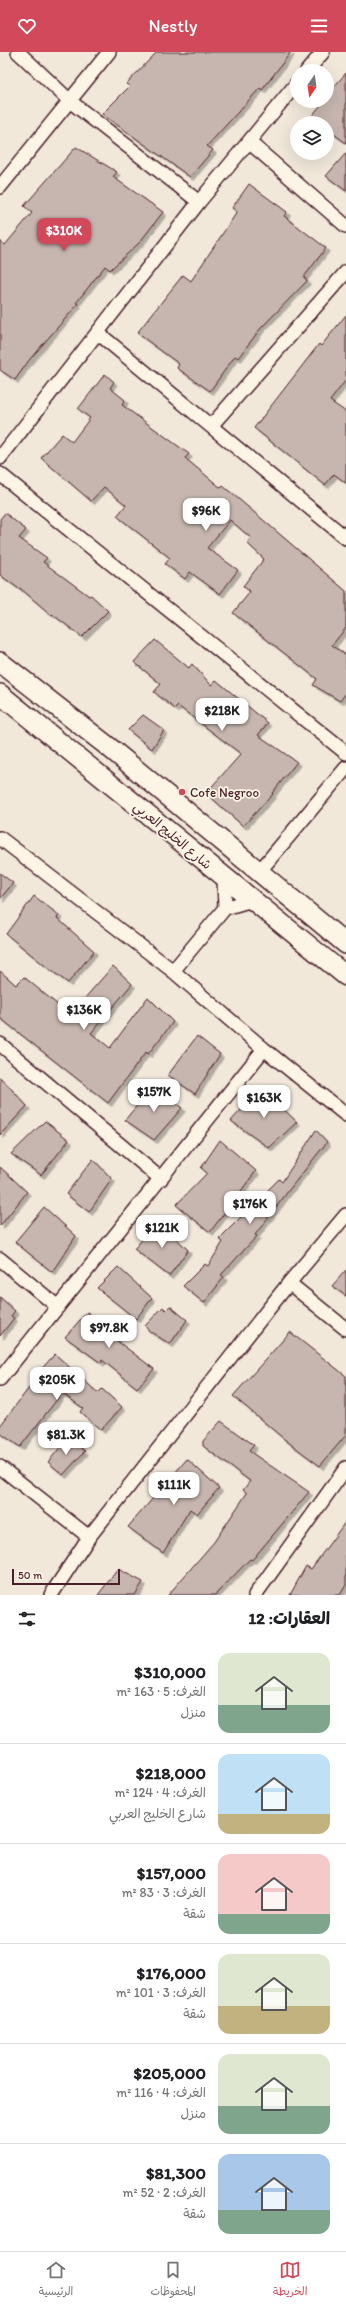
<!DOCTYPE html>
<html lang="ar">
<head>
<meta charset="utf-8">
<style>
	body { margin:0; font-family:Itim,"Playpen Sans Arabic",sans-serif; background:#f2f2f2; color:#202124; direction:rtl; height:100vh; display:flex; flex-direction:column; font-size:15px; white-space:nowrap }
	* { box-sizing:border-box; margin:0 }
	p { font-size:13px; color:#757577 }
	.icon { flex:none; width:22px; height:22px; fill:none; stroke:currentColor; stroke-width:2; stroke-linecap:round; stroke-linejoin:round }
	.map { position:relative; height:1543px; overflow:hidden; direction:ltr }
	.details { display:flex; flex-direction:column; background:#fff; flex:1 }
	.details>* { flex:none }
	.needle { width:26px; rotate:193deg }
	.tools { position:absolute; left:290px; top:12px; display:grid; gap:8px }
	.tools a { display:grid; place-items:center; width:44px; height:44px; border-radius:50%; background:#fff; box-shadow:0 4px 16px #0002; font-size:20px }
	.scale { position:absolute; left:12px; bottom:10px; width:108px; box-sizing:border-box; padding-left:4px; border:2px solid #4a1f2b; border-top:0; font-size:11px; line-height:14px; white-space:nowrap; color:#4a1f2b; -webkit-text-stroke:3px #fcf5e5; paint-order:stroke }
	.price { position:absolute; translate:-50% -34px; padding:0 9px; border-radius:8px; background:#fff; color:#222; font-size:13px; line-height:26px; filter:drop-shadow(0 1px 2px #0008) }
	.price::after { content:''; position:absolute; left:50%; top:24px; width:12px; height:9px; margin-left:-6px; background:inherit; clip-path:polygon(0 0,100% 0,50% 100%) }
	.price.active { background:#d1495b; color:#fff }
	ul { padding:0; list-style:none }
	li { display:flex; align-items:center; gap:12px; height:100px; padding:0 16px }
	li+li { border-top:1px solid #e0e0e0 }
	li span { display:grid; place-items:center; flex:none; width:112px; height:80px; border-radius:12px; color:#555 }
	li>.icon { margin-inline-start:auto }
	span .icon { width:48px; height:48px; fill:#fffc; stroke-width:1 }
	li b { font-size:17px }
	h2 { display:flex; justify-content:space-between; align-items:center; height:48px; padding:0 16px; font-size:17px }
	header { display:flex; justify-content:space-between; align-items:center; height:52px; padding:0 16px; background:#d1495b; color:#fff; font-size:18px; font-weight:600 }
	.tab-bar { display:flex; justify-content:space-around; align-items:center; height:56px; border-top:1px solid #e0e0e0; background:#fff; font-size:11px; color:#757577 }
	.tab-bar a { display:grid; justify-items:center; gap:2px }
	.tab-bar .active { color:#d1495b }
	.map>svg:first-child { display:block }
	.building { fill:#c7b6af; stroke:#4a1f2b; filter:url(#shadow) }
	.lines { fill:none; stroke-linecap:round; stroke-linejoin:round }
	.minor-casing { stroke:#4a1f2b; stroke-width:16 }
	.secondary-casing { stroke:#4a1f2b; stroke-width:22 }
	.minor { stroke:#fcf5e5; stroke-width:13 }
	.secondary { stroke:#fcf5e5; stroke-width:19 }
	.poi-dot { fill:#d1495b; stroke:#fcf5e5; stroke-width:1.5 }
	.labels { text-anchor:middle; stroke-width:3.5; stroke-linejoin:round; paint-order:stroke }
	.poi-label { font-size:13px; fill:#4a1f2b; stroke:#fcf5e5; text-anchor:start }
	.street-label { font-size:13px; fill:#4a1f2b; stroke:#fcf5e5 }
</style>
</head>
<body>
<header><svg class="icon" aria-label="menu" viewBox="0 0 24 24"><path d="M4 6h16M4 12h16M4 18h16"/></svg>Nestly<svg class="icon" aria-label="heart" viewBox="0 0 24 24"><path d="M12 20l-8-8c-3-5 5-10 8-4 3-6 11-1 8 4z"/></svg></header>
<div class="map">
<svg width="346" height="1543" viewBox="0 0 346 1543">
	<defs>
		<filter id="shadow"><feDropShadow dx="3.5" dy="3.5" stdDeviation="0" flood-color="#0004"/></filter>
	</defs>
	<rect width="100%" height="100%" fill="#f1e8da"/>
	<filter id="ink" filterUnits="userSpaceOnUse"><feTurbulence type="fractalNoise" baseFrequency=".025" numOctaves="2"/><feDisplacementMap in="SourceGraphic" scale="8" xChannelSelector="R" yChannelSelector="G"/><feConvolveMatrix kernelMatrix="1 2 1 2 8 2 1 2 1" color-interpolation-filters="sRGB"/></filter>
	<g filter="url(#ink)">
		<path class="building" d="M157,0H291L262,38L260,36L207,94L213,98L190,125L102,62L130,34L126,32Z
			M346,21V91L327,77V71H319L311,65L324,49H327V45L332,39L331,38Z
			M76,95L117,120L113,125L163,160L140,190L110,218L105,214L76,251L78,252L30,307L15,328L0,318V189L5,193L32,161L24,154Z
			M346,101V139L326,124Z
			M249,132L287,160L284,164L326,196L304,225L307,229L261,276L238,306L235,304L210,339L177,316L179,312L137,281L183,223L191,229L237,160L232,156Z
			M346,263V328L330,349L346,360V431L334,422L325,433L254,376L319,292L321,294Z
			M105,322L114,330L110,336L125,348L122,353L189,402L185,406L221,436L223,434L241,449L346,539V576L332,593L346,603V641L340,649L313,633L317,627L233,561L250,540L243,534L264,507L247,491L251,486L230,468L207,496L238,518L220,542L190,520L185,527L165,512L170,506L117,464L126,453L104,435L91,449L41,406L62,382L72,390L90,366L78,357Z
			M5,461L26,478L19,486L47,506L43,510L89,544L91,543L108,559L82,585L52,562L51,563L20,536L19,537L0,523V467Z
			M155,588L189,616L192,612L211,633L216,628L268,671L258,683L297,710L272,741L273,742L243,774L206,741L241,702L178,654L175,657L154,640L161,632L134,610Z
			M143,663L164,678L152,697L128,678Z
			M0,821L13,831L0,847Z
			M34,844L59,863L57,866L94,899L68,931L44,913L6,882Z
			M113,914L132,932L91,981L110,996L148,945L173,970L148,1002L146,1000L108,1051L0,966V919L16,933L24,925L70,963Z
			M197,984L220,1002L195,1042L168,1023Z
			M0,1025L27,1054L0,1083Z
			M154,1033L182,1056L154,1088L125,1068Z
			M261,1036L297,1070L269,1096L231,1069Z
			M45,1069L69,1088L41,1123L11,1102Z
			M316,1078L327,1090L289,1138L255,1183L257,1184L221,1223L224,1225L204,1251L183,1234L205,1212L208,1214L223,1190L219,1187L279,1127L282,1130Z
			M220,1088L256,1119L210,1180L176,1153L207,1121L201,1116Z
			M93,1107L112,1127L89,1160L66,1142Z
			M0,1115L27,1140L0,1174Z
			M44,1155L76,1184L52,1220L15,1190Z
			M158,1169L188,1198L169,1224L134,1197Z
			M118,1215L152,1246L136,1267L97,1236Z
			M346,1218V1244L332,1234Z
			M0,1245L15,1259L11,1264L14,1266L0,1284Z
			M170,1254L187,1268L170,1292L149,1279L145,1274L163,1255L166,1258Z
			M87,1260L120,1283L116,1288L154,1317L137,1336L102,1308L101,1311L65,1285Z
			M290,1280L346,1324V1383L320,1414L284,1387L233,1344Z
			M55,1302L98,1341L102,1337L122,1355L101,1378L80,1360L83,1356L62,1341L20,1395L0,1381V1374L38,1324L36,1323Z
			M221,1369L254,1393L249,1399L309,1440L252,1508L250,1507L215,1543H168L214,1490L247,1441L243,1438L250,1429L203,1394V1389Z
			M68,1386L85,1399L63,1423L48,1410Z
			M187,1407L219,1436L197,1462L190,1457L163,1501L128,1475Z
			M346,1469V1533L340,1543H290L306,1514L311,1517Z
			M118,1517L143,1530L135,1543H98Z"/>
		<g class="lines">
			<defs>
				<path id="minor" d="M18,0L71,50L199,150
					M307,19L323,0
					M249,90L346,174
					M0,135L109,0
					M98,281L346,486
					M211,374L346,220
					M0,406L199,150L297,31
					M0,422L346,701
					M0,786L173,919L264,997L346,1063
					M258,821L346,716
					M224,825L225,856
					M173,919L225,856L252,848
					M0,992L161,1127
					M0,1207L58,1255
					M289,1231L346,1277
					M0,1327L264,997
					M0,1415L89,1485
					M51,1543L89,1485L289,1231L346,1163
					M255,1543L346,1416"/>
				<path id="secondary" d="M0,610L110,696L346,892
					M0,642L346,924"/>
			</defs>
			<use href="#minor" class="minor-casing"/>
			<use href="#secondary" class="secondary-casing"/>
			<use href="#minor" class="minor"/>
			<use href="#secondary" class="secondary"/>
		</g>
	</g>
	<circle class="poi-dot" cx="182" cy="740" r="4"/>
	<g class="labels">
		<g class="poi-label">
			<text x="190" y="745">Cofe Negroo</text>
		</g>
		<g class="street-label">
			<text transform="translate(173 783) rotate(40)" y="5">شارع الخليج العربي</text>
		</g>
	</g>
</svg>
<div class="tools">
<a><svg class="needle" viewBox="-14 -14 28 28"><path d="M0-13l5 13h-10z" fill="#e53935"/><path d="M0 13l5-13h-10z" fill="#757577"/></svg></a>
<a><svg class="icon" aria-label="layers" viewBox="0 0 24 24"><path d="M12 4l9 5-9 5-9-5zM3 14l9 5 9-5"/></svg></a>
</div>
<div class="scale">50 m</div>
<b class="price active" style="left:64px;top:200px">$310K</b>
<b class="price" style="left:206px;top:480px">$96K</b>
<b class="price" style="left:222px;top:680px">$218K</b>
<b class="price" style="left:84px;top:979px">$136K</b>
<b class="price" style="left:154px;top:1061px">$157K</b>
<b class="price" style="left:264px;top:1067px">$163K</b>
<b class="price" style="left:250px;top:1173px">$176K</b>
<b class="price" style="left:162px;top:1197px">$121K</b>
<b class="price" style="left:109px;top:1297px">$97.8K</b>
<b class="price" style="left:57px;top:1349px">$205K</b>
<b class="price" style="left:66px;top:1404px">$81.3K</b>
<b class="price" style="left:174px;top:1454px">$111K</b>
</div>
<section class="details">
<h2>العقارات: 12<svg class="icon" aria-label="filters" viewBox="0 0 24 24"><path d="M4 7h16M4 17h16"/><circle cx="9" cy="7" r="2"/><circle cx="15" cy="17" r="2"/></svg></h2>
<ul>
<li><span style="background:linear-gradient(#dfe7d0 65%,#7fa58c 0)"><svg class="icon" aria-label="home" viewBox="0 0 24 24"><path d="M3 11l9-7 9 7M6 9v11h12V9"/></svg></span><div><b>$310,000</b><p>الغرف: 5 · 163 m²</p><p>منزل</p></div></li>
<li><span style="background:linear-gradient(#bfe0f5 75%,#c2b280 0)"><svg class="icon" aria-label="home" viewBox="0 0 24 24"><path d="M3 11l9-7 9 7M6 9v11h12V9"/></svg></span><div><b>$218,000</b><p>الغرف: 4 · 124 m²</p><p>شارع الخليج العربي</p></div></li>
<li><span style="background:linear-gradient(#f6c9c9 75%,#7fa58c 0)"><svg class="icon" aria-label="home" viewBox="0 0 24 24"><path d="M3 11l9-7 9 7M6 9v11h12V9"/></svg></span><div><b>$157,000</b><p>الغرف: 3 · 83 m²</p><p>شقة</p></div></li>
<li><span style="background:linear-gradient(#dfe7d0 65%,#c2b280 0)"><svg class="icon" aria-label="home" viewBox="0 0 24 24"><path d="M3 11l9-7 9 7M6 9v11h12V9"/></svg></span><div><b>$176,000</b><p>الغرف: 3 · 101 m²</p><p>شقة</p></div></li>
<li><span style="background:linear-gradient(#dfe7d0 65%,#7fa58c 0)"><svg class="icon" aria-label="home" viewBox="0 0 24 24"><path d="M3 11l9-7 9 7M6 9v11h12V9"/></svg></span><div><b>$205,000</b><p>الغرف: 4 · 116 m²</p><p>منزل</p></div></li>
<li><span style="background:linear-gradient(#a9c7e8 70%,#7fa58c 0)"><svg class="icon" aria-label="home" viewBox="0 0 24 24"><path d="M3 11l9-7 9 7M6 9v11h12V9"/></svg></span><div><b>$81,300</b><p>الغرف: 2 · 52 m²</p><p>شقة</p></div></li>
</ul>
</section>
<nav class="tab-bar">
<a class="active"><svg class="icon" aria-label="map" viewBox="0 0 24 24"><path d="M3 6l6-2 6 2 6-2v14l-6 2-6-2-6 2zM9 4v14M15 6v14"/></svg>الخريطة</a>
<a><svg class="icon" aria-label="saved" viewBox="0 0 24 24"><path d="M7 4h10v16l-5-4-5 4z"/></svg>المحفوظات</a>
<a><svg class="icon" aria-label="home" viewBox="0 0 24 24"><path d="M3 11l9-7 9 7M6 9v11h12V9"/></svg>الرئيسية</a>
</nav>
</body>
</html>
